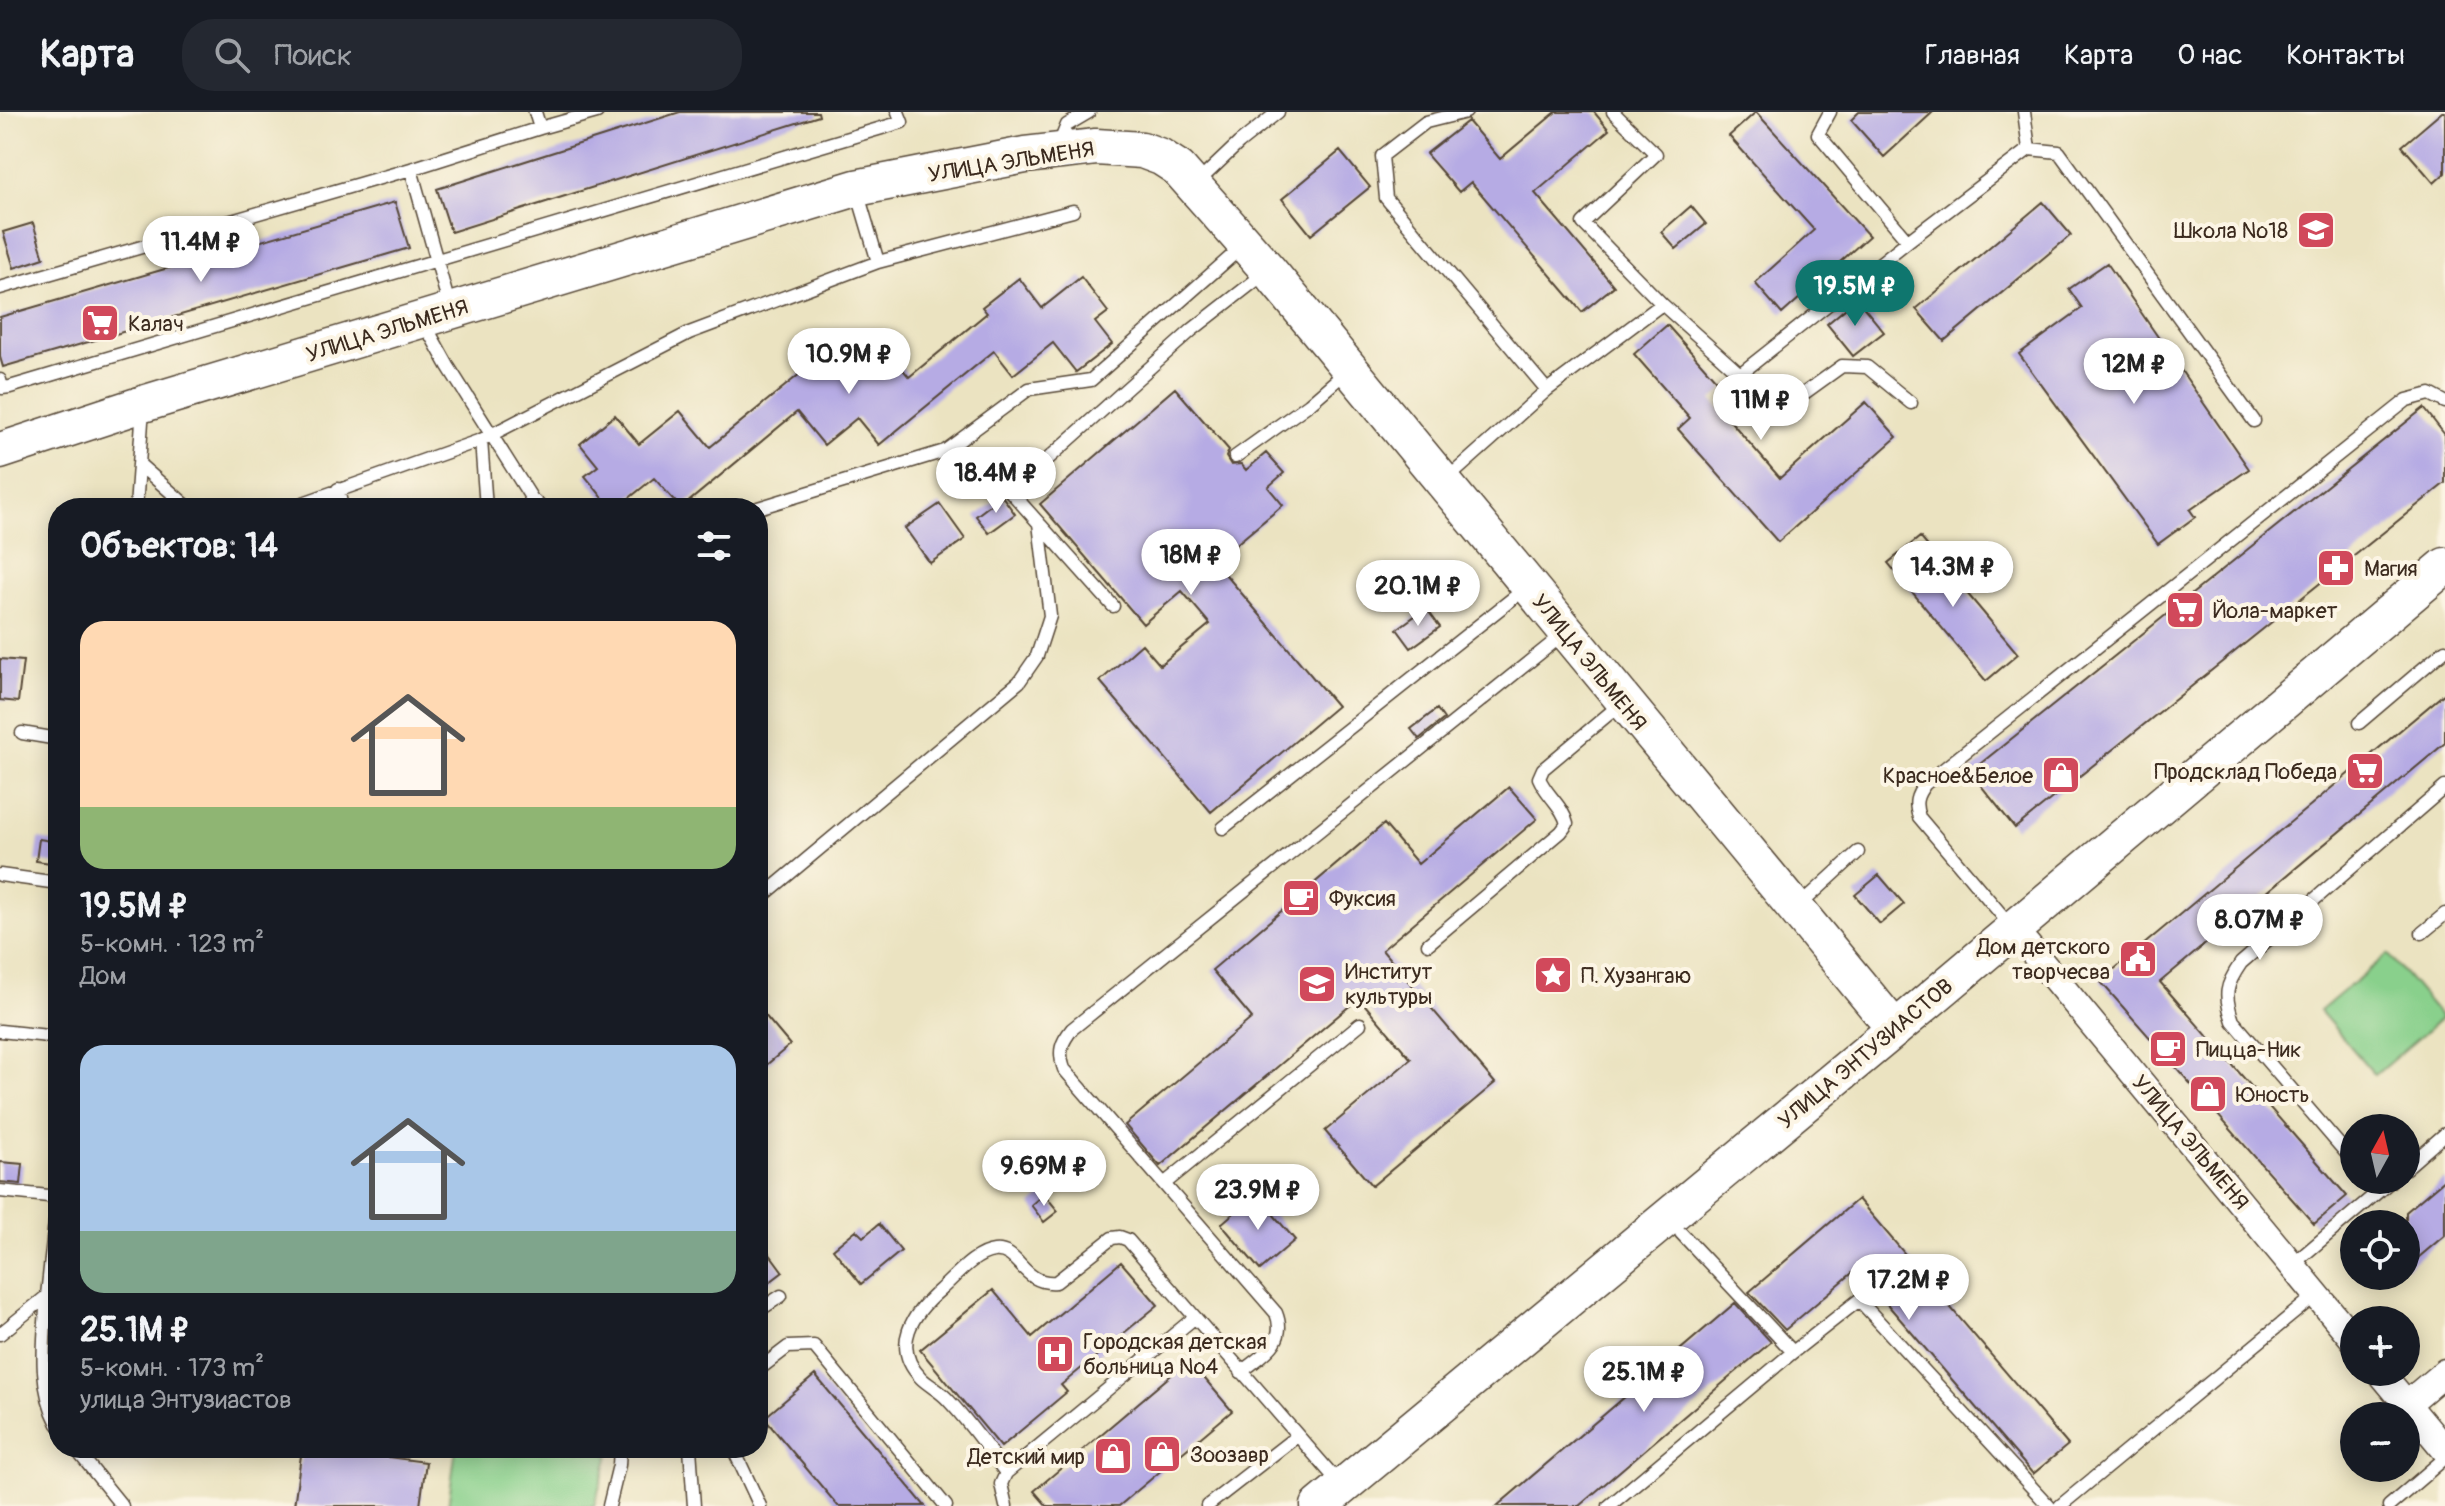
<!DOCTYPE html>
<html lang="ru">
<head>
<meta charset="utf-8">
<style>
	body { margin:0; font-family:Pangolin,sans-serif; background:#242831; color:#f1f3f6; height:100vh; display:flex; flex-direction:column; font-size:30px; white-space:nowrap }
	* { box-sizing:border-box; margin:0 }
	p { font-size:26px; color:#9ea1a6 }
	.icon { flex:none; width:44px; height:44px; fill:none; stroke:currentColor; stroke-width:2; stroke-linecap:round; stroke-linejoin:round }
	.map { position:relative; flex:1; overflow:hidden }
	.drawer { position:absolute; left:48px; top:386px; width:720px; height:960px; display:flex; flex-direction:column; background:#171b24; border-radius:32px; box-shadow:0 4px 20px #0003 }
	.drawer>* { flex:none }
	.needle { width:52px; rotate:8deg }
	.controls { position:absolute; left:2340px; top:1002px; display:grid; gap:16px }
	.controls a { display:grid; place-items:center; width:80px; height:80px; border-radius:50%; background:#171b24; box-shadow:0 4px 20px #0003; font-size:40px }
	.price { position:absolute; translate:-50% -68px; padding:0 18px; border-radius:28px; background:#fff; color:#222; font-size:26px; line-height:52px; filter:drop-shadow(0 2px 4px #0008) }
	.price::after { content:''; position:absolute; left:50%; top:48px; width:24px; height:18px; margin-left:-12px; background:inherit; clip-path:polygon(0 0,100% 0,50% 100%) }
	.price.selected { background:#0f766e; color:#fff }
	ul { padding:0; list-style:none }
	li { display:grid; align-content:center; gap:16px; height:424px; padding:0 32px }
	li span { display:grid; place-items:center; height:248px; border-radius:24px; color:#555 }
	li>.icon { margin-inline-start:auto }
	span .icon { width:144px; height:144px; fill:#fffc; stroke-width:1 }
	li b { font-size:34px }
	h2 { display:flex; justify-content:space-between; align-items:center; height:96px; padding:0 32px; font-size:34px }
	header { display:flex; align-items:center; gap:48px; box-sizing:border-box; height:112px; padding:0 40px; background:#171b24; border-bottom:2px solid #363941 }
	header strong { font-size:38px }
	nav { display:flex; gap:44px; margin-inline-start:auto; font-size:28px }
	.search { width:560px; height:72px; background:#242831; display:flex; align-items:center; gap:20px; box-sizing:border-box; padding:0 28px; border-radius:32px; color:#9ea1a6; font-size:30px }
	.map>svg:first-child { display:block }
	.green { fill:#89d08c; stroke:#627d55; stroke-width:2 }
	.building { fill:#b6abe4 }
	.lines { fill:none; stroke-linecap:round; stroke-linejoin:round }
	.lane-casing { stroke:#554636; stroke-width:15 }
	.street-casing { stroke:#554636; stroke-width:29 }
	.secondary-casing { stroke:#554636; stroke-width:39 }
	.lane { stroke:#fff; stroke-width:12 }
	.street { stroke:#fff; stroke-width:26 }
	.secondary { stroke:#fff; stroke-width:36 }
	.labels { text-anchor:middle; stroke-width:8; stroke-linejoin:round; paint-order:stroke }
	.street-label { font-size:22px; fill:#3b2a1e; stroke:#fcf5e5 }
	.poi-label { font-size:22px; fill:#3b2a1e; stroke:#fcf5e5; text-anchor:start }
</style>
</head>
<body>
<header>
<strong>Карта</strong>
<div class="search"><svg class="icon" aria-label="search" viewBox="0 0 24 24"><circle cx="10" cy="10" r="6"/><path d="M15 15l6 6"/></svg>Поиск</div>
<nav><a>Главная</a><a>Карта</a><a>О нас</a><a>Контакты</a></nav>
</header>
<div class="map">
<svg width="2445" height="1394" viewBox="0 0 2445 1394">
	<rect width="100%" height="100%" fill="#fcf5e5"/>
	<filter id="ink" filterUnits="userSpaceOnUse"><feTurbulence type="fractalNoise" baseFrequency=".0125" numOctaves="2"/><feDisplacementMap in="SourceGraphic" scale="16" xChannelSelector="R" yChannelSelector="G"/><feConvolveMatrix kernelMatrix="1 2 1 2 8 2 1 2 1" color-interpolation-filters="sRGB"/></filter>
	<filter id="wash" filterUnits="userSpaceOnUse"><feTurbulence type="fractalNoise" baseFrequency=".006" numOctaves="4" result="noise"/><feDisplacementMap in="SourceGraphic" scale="32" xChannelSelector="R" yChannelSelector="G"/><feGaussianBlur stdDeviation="1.8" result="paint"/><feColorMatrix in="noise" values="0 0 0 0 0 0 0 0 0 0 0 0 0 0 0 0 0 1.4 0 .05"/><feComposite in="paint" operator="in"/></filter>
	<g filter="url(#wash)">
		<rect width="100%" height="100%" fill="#ebe3c1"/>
		<path class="green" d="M2388,842L2442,906L2375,963L2320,899Z
			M456,1336H567L609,1343L594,1394H448Z"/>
		<g id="blocks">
			<path class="building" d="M680,0H818L819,4L451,120L437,77Z
				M1556,0H1594L1609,18L1535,81L1614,174L1582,200L1471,70L1459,80L1426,42L1468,9L1500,47Z
				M1756,0L1869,124L1782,202L1755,171L1814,118L1729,24Z
				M1859,0H1933L1884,45L1851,8Z
				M2442,0H2445V61L2434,71L2402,34Z
				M1340,39L1370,75L1311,123L1282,87Z
				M395,90L409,136L3,255L0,245V205Z
				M2043,90L2071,123L1944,229L1916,197Z
				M1691,94L1706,112L1676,137L1661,120Z
				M33,111L44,146L14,156L3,120Z
				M2107,151L2249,357L2190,398L2195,405L2158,432L2019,242L2082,196L2069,177Z
				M1081,165L1108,200L1095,210L1112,232L1076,260L1053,231L1013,263L994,239L879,333L857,306L824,333L797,300L681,396L654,366L617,396H611L585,364L598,354L580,332L615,303L639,332L680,299L710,335L827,240L849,267L886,236L909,265L987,201L982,195L1019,166L1042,196Z
				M1857,187L1884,220L1853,244L1827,212Z
				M1667,213L1724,277L1712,288L1780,366L1866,290L1897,325L1778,430L1678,317L1690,306L1634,242Z
				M1175,276L1229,338L1226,345L1231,353L1241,352L1246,358L1266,341L1284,361L1268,375L1283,393L1215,450L1337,594L1211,700L1100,569L1142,532L1160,553L1210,512L1182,479L1143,512L1040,392Z
				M2424,296L2445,323V371L2015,716L1970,660Z
				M1002,384L1015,402L989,421L976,404Z
				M940,392L965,427L930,451L905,416Z
				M1920,425L2018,542L1986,569L1888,451Z
				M1426,496L1440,515L1411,536L1397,517Z
				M0,547L23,549L18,590L0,588Z
				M2445,581V631L2160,870L2347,1084L2314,1112L2100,869Z
				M1437,597L1444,607L1419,627L1411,617Z
				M1509,675L1537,707L1382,838L1495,971L1372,1074L1325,1019L1411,947L1359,886L1160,1054L1125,1013L1252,906L1212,858L1384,712L1418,752Z
				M39,727L58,730V752L36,749Z
				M1879,763L1904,792L1880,812L1855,783Z
				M758,895L790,933L758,960Z
				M0,1050L23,1052L21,1072L0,1070Z
				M2445,1067V1123L2406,1156V1100Z
				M1044,1082L1058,1099L1044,1110L1031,1093Z
				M1256,1082L1295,1128L1260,1158L1221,1112Z
				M1858,1087L2068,1333L2033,1362L1857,1157L1785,1218L1749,1180Z
				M879,1112L901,1139L861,1172L833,1137L856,1118L863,1125Z
				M758,1126L783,1160L758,1179Z
				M1121,1150L1158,1193L1061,1273L1067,1280L1001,1335L920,1238L993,1178L1032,1225Z
				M1735,1191L1771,1230L1579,1394H1497Z
				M1189,1248L1232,1299L1119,1394H1047L1034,1379Z
				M815,1263L925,1394H838L764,1306Z
				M302,1336H320L426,1350L420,1394H294Z"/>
		</g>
	</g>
	<g filter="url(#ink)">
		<use href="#blocks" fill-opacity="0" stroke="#554636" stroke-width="2"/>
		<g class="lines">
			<defs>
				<path id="lane" d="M1466,0L1426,10L1382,44L1386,86L1547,278
					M1613,0L1656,42L1583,111L1662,192L1740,262L1908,129
					M1830,0L1818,22L1908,129L2029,37L2059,40L2254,309
					M2024,0L2029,37
					M540,16L597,0
					M1058,35L1067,13L1089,0
					M1197,71L1239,31L1278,0
					M857,79L878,150
					M0,176L411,57
					M450,196L411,57L540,16L535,0
					M424,211L448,254L532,387L542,396
					M1740,262L1774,303L1842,254L1867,255L1911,291
					M0,268L2,276L10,275L902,10L898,0
					M481,328L486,396
					M1235,345L1309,292L1347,259
					M140,353L189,396
					M1446,368L1547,278L1662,192
					M338,377L342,396
					M136,396L143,295
					M289,396L481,328L689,221L878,150L1073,99
					M758,396L945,339L1029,277L1091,268L1243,134
					M1113,494L1011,380L1192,218L1265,161
					M2359,611L2445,538
					M22,621L58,627
					M1223,716L1526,476
					M0,763L58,771
					M758,788L1019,570L1037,544L1050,504L1039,411
					M1798,795L1858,740
					M2011,814L1919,705C1914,691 1916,684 1925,672L2407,288L2430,282L2445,290
					M2422,821L2445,802
					M1428,832L1561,720L1567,712C1563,694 1546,683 1539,666L1543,657L1623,590
					M0,919L58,925
					M2354,1050L2233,909C2224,883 2225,874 2241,851L2445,675
					M2406,1056L2445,1022
					M1164,1072L1360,912
					M0,1079L58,1085
					M54,1118L58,1089
					M1681,1121L1793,1240
					M2292,1153L2392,1068
					M47,1184C44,1228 37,1272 58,1312
					M758,1199L781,1184
					M0,1222L47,1184L54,1118H58
					M758,1258L788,1235L814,1234L946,1394
					M1241,1260C1262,1243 1288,1231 1276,1201L1064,957C1058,939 1061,931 1072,917L1565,521
					M75,1336L122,1394
					M690,1336L694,1394
					M733,1336L760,1394
					M1006,1361C988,1337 970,1311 949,1289C941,1279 929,1274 921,1266C890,1234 913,1201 940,1178C955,1165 974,1141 994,1139C1020,1136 1021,1173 1056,1170L1112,1126L1120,1125L1128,1128L1340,1372
					M609,1394L619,1353L620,1336
					M1006,1394L1001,1372L1006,1361L1194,1206
					M1207,1394L1297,1324
					M1609,1394L1793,1240L1859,1188L2049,1394
					M2060,1394L2317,1182
					M2389,1394L2445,1346"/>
				<path id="street" d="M2027,833L2354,1228
					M2380,1260L2445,1338
					M2407,1292L2445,1260"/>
				<path id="secondary" d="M0,339L143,292L856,76L1025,43L1096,35L1142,38L1161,45L1178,56L1269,159L1895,917
					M1319,1394L1895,917L2445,454"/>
			</defs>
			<use href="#lane" class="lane-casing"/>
			<use href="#street" class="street-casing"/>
			<use href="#secondary" class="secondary-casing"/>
			<use href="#lane" class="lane"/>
			<use href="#street" class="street"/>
			<use href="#secondary" class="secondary"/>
		</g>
	</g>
	<defs>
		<symbol id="school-square" viewBox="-11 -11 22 22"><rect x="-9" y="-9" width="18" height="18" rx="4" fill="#d1495b" stroke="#fcf5e5"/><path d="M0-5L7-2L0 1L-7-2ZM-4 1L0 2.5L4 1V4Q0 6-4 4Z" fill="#fff"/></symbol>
		<symbol id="supermarket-square" viewBox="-11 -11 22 22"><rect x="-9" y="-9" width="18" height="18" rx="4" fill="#d1495b" stroke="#fcf5e5"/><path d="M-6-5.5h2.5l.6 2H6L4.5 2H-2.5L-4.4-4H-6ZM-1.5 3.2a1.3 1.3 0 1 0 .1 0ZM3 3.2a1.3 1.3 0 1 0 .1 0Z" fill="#fff"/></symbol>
		<symbol id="pharmacy-square" viewBox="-11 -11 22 22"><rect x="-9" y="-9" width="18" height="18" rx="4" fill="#d1495b" stroke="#fcf5e5"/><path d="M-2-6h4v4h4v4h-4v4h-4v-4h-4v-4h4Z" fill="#fff"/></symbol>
		<symbol id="shop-square" viewBox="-11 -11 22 22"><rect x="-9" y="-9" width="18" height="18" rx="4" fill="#d1495b" stroke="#fcf5e5"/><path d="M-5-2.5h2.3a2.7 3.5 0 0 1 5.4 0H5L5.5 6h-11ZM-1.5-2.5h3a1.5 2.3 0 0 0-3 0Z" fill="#fff"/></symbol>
		<symbol id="cafe-square" viewBox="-11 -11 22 22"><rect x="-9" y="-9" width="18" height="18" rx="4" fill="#d1495b" stroke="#fcf5e5"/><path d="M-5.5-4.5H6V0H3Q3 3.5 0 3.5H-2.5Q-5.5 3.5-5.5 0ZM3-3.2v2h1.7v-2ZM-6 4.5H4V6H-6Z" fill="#fff"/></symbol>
		<symbol id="civic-square" viewBox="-11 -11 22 22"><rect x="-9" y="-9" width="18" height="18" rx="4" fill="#d1495b" stroke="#fcf5e5"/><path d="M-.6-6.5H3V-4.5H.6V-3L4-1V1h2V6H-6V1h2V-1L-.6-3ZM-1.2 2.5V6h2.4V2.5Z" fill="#fff"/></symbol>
		<symbol id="sight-square" viewBox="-11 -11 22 22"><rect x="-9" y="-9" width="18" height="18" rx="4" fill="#d1495b" stroke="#fcf5e5"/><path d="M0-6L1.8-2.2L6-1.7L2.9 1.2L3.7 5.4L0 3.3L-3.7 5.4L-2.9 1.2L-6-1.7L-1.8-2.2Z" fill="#fff"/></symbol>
		<symbol id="university-square" viewBox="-11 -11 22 22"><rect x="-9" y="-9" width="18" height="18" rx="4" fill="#d1495b" stroke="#fcf5e5"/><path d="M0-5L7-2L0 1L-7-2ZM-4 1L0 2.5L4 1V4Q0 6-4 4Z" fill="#fff"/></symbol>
		<symbol id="hospital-square" viewBox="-11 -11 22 22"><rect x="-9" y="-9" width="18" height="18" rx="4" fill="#d1495b" stroke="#fcf5e5"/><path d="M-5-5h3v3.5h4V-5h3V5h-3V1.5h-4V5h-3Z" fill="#fff"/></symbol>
	</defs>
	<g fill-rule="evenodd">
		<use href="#school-square" x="2294" y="96" width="44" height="44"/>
		<use href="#supermarket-square" x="78" y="189" width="44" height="44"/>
		<use href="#pharmacy-square" x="2314" y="434" width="44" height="44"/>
		<use href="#supermarket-square" x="2163" y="476" width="44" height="44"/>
		<use href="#supermarket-square" x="2343" y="637" width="44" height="44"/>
		<use href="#shop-square" x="2039" y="641" width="44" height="44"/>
		<use href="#cafe-square" x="1279" y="764" width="44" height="44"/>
		<use href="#civic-square" x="2116" y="825" width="44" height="44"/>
		<use href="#sight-square" x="1531" y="841" width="44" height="44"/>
		<use href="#university-square" x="1295" y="850" width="44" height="44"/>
		<use href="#cafe-square" x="2146" y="915" width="44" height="44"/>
		<use href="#shop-square" x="2186" y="960" width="44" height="44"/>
		<use href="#hospital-square" x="1033" y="1220" width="44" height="44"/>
		<use href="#shop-square" x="1140" y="1320" width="44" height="44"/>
		<use href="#shop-square" x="1091" y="1322" width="44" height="44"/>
	</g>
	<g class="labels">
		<g class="street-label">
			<text transform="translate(1011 49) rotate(-9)" y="8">УЛИЦА ЭЛЬМЕНЯ</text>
			<text transform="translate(387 218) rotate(-17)" y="8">УЛИЦА ЭЛЬМЕНЯ</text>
			<text transform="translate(1590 550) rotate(51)" y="8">УЛИЦА ЭЛЬМЕНЯ</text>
			<text transform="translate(1865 941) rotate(-40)" y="8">УЛИЦА ЭНТУЗИАСТОВ</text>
			<text transform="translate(2191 1030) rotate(50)" y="8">УЛИЦА ЭЛЬМЕНЯ</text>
		</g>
		<g class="poi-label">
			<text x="2288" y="126" text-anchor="end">Школа №18</text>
			<text x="128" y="219">Калач</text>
			<text x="2364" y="464">Магия</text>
			<text x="2213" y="506">Йола-маркет</text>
			<text x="2337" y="667" text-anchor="end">Продсклад Победа</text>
			<text x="2033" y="671" text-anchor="end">Красное&amp;Белое</text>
			<text x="1329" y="794">Фуксия</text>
			<text x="2110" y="842" text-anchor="end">Дом детского<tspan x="2110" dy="25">творчесва</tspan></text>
			<text x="1345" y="867">Институт<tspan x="1345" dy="25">культуры</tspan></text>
			<text x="1581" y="871">П. Хузангаю</text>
			<text x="2196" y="945">Пицца-Ник</text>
			<text x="2236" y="990">Юность</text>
			<text x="1083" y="1237">Городская детская<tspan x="1083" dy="25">больница №4</tspan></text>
			<text x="1190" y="1350">Зоозавр</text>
			<text x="1085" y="1352" text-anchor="end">Детский мир</text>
		</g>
	</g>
</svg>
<div class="controls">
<a><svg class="needle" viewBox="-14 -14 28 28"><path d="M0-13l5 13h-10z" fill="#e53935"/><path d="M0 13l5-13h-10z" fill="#9ea1a6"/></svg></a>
<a><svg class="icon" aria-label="locate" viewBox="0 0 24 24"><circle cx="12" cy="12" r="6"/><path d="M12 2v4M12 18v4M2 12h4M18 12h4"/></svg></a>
<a>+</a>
<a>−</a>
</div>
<b class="price" style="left:201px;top:172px">11.4M ₽</b>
<b class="price selected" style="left:1855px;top:216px">19.5M ₽</b>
<b class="price" style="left:849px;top:284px">10.9M ₽</b>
<b class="price" style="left:2134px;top:294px">12M ₽</b>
<b class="price" style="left:1761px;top:330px">11M ₽</b>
<b class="price" style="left:996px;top:403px">18.4M ₽</b>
<b class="price" style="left:1191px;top:485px">18M ₽</b>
<b class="price" style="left:1953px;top:497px">14.3M ₽</b>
<b class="price" style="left:1418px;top:516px">20.1M ₽</b>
<b class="price" style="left:2260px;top:850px">8.07M ₽</b>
<b class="price" style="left:1044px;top:1096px">9.69M ₽</b>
<b class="price" style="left:1258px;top:1120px">23.9M ₽</b>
<b class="price" style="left:1909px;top:1210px">17.2M ₽</b>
<b class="price" style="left:1644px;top:1302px">25.1M ₽</b>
<section class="drawer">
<h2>Объектов: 14<svg class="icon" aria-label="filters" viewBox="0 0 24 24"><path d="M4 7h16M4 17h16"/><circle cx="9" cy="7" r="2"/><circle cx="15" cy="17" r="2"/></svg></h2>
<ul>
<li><span style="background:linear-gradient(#ffd9b3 75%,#8fb573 0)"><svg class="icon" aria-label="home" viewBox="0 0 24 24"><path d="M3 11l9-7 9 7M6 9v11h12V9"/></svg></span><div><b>19.5M ₽</b><p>5-комн. · 123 m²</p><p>Дом</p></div></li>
<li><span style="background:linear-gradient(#a9c7e8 75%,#7fa58c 0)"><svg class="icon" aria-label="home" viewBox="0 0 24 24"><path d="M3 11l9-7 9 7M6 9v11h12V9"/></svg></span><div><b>25.1M ₽</b><p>5-комн. · 173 m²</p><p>улица Энтузиастов</p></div></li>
</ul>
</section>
</div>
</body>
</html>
